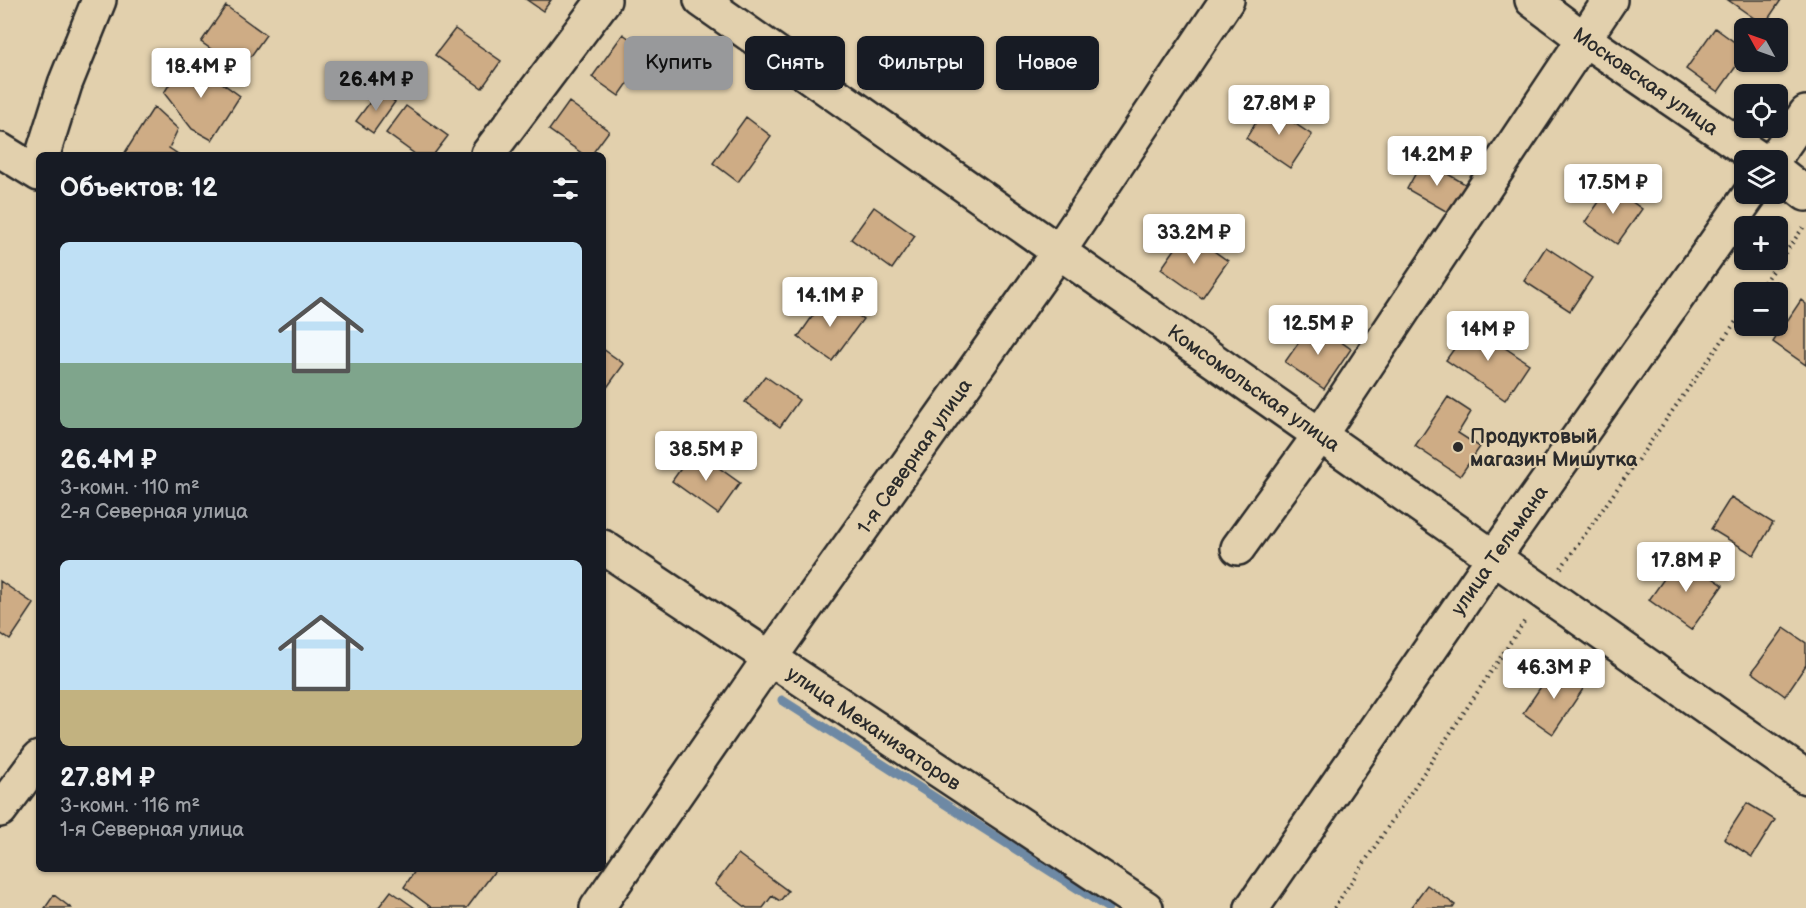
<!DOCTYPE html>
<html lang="ru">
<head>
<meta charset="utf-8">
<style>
	body { margin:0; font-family:"Balsamiq Sans",sans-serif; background:#242831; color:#f1f3f6; height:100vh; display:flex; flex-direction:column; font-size:22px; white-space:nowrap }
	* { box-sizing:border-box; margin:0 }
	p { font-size:20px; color:#9ea1a6 }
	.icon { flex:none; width:33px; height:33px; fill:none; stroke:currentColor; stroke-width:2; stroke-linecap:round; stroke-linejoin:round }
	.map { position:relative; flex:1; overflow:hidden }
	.side { position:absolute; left:36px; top:152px; width:570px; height:720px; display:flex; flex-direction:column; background:#171b24; border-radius:9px; box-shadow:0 2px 4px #0004 }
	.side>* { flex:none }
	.banner { position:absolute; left:624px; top:36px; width:570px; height:54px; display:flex; gap:12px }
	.needle { width:39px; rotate:310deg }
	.fabs { position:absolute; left:1734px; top:18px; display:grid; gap:12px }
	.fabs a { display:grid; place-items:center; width:54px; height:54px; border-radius:9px; background:#171b24; box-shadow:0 2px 4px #0004; font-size:30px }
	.price { position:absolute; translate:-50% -51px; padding:0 14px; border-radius:6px; background:#fff; color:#222; font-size:20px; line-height:39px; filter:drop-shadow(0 2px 3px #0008) }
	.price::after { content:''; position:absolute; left:50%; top:36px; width:18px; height:14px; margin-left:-9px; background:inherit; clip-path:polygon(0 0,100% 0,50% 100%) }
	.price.current { background:#98999b; color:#111 }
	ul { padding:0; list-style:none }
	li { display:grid; align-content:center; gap:12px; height:318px; padding:0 24px }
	li span { display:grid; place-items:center; height:186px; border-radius:9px; color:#555 }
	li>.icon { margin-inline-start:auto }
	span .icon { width:108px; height:108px; fill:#fffc; stroke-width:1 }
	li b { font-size:26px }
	h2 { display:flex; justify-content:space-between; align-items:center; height:72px; padding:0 24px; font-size:26px }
	.chip { padding:0 21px; border-radius:9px; background:#171b24; box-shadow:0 2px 4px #0004; font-size:21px; line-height:54px }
	.chip.current { background:#98999b; color:#111 }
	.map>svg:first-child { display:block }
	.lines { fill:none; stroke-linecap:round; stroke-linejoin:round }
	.stream { stroke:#6e89a4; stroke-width:9 }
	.building { fill:#ceac85; stroke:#2b2b2b; stroke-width:1.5 }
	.minor-casing { stroke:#2b2b2b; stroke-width:38 }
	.path { stroke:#2b2b2b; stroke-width:4; stroke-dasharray:1.5 4.5; stroke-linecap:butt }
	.minor { stroke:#e2d0ad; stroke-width:33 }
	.poi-dot { fill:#2b2b2b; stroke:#e2d0ad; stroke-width:2 }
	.labels { text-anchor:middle; stroke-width:4.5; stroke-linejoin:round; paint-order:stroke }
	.street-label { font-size:20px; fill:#2b2b2b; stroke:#e2d0ad }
	.poi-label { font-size:20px; font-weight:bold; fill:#2b2b2b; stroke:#e2d0ad; text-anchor:start }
</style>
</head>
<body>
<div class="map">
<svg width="1806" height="908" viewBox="0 0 1806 908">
	<rect width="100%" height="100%" fill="#e2d0ad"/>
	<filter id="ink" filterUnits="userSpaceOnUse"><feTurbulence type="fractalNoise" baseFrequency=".0167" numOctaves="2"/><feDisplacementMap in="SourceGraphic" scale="12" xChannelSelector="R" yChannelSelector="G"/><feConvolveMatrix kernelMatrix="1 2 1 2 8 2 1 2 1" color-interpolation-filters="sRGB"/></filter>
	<g filter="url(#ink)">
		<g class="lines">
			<path class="stream" d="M782,700L1108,908"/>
		</g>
		<path class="building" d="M527,0H551L543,11Z
			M1728,0H1781L1764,25Z
			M226,6L266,35L241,70L201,42Z
			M1715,28L1744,49V55L1718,92L1686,69Z
			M455,29L501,61L482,88L435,55Z
			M623,34L649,53L619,96L592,77Z
			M186,57L240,96L212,140L192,129L164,93Z
			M379,90L395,102L373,133L356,121Z
			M569,102L609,131L592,154H583L549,130Z
			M1267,105L1312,135L1290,168L1246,138Z
			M406,106L448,136L434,154H415L386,133Z
			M154,107L178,129L169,148L178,154H124Z
			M746,117L771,136L738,182L713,163Z
			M1423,160L1467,185L1451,214L1407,189Z
			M1610,186L1642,209L1617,244L1585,222Z
			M874,207L915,236L892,269L851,239Z
			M1187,232L1228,261L1202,298L1161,269Z
			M1546,247L1592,278L1570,311L1524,281Z
			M828,294L863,319L832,361L798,337Z
			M1801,300L1806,304V365L1773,342Z
			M1313,322L1351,349L1324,389L1285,362Z
			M1471,325L1529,364L1505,400L1446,360Z
			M603,349L624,364L603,393Z
			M765,376L799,400L780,427L745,402Z
			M1448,397L1471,412L1458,433L1480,447L1460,476L1415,446Z
			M694,450L740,483L718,514L672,481Z
			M1731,497L1773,523L1754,555L1711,529Z
			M1680,556L1723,585L1691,630L1649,600Z
			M0,581L34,604L10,640L0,633Z
			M1784,628L1806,643V665L1785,696L1752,672Z
			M1555,666L1585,686L1553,734L1523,713Z
			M1747,803L1775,820L1752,857L1724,839Z
			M738,854L788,891L780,901L772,896L763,908H747L715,884Z
			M417,868H497L467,908H432L404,887Z
			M1427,885L1455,905L1453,908H1410Z
			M391,891L415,908H378Z
			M54,895L71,908H45Z"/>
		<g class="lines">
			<defs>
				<path id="minor" d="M701,0L1806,777
					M1532,0L1584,39L1761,160
					M0,150L39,174
					M43,154L65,84L99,0
					M488,154L604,0
					M1773,160L1806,113
					M1778,172L1806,194
					M603,547L1146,908
					M1238,548L1320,435L1610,0
					M0,810L39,758
					M597,908L770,658L1059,251L1227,0
					M1252,908L1494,557L1750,194"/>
			</defs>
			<use href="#minor" class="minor-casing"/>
			<path class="path" d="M1757,292L1805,225
				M1561,568L1744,310
				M1334,908L1526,619"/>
			<use href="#minor" class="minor"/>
		</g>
	</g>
	<circle class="poi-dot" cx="1458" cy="447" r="6"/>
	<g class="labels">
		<g class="street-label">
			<text transform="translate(1646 81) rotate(35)" y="7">Московская улица</text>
			<text transform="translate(1254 388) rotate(35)" y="7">Комсомольская улица</text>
			<text transform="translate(914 456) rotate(-55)" y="7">1-я Северная улица</text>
			<text transform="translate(1499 550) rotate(-55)" y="7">улица Тельмана</text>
			<text transform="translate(874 728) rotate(34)" y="7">улица Механизаторов</text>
		</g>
		<g class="poi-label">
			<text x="1470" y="443">Продуктовый<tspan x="1470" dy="23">магазин Мишутка</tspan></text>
		</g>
	</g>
</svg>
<div class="fabs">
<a><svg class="needle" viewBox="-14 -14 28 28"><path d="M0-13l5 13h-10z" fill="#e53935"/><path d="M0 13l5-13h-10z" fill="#9ea1a6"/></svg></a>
<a><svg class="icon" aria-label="locate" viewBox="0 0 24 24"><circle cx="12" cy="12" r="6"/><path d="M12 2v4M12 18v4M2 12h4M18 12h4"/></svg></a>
<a><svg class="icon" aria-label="layers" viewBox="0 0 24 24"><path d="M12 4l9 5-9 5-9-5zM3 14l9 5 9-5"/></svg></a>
<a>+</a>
<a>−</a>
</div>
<b class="price" style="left:201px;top:99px">18.4M ₽</b>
<b class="price current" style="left:376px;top:112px">26.4M ₽</b>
<b class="price" style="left:1279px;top:136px">27.8M ₽</b>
<b class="price" style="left:1437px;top:187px">14.2M ₽</b>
<b class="price" style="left:1613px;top:215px">17.5M ₽</b>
<b class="price" style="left:1194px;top:265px">33.2M ₽</b>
<b class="price" style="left:830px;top:328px">14.1M ₽</b>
<b class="price" style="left:1318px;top:356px">12.5M ₽</b>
<b class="price" style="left:1488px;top:362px">14M ₽</b>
<b class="price" style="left:706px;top:482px">38.5M ₽</b>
<b class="price" style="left:1686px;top:593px">17.8M ₽</b>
<b class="price" style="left:1554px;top:700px">46.3M ₽</b>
<div class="banner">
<a class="chip current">Купить</a>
<a class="chip">Снять</a>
<a class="chip">Фильтры</a>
<a class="chip">Новое</a>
</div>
<section class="side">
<h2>Объектов: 12<svg class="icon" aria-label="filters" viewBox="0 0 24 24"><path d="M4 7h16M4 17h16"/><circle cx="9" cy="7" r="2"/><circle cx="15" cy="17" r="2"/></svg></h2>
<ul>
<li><span style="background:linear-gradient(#bfe0f5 65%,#7fa58c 0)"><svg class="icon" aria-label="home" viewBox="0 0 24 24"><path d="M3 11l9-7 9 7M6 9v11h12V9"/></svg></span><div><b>26.4M ₽</b><p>3-комн. · 110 m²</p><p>2-я Северная улица</p></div></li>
<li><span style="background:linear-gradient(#bfe0f5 70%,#c2b280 0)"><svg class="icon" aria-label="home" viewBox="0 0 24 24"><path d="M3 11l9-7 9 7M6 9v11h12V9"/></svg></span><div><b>27.8M ₽</b><p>3-комн. · 116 m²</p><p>1-я Северная улица</p></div></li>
</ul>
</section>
</div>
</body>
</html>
